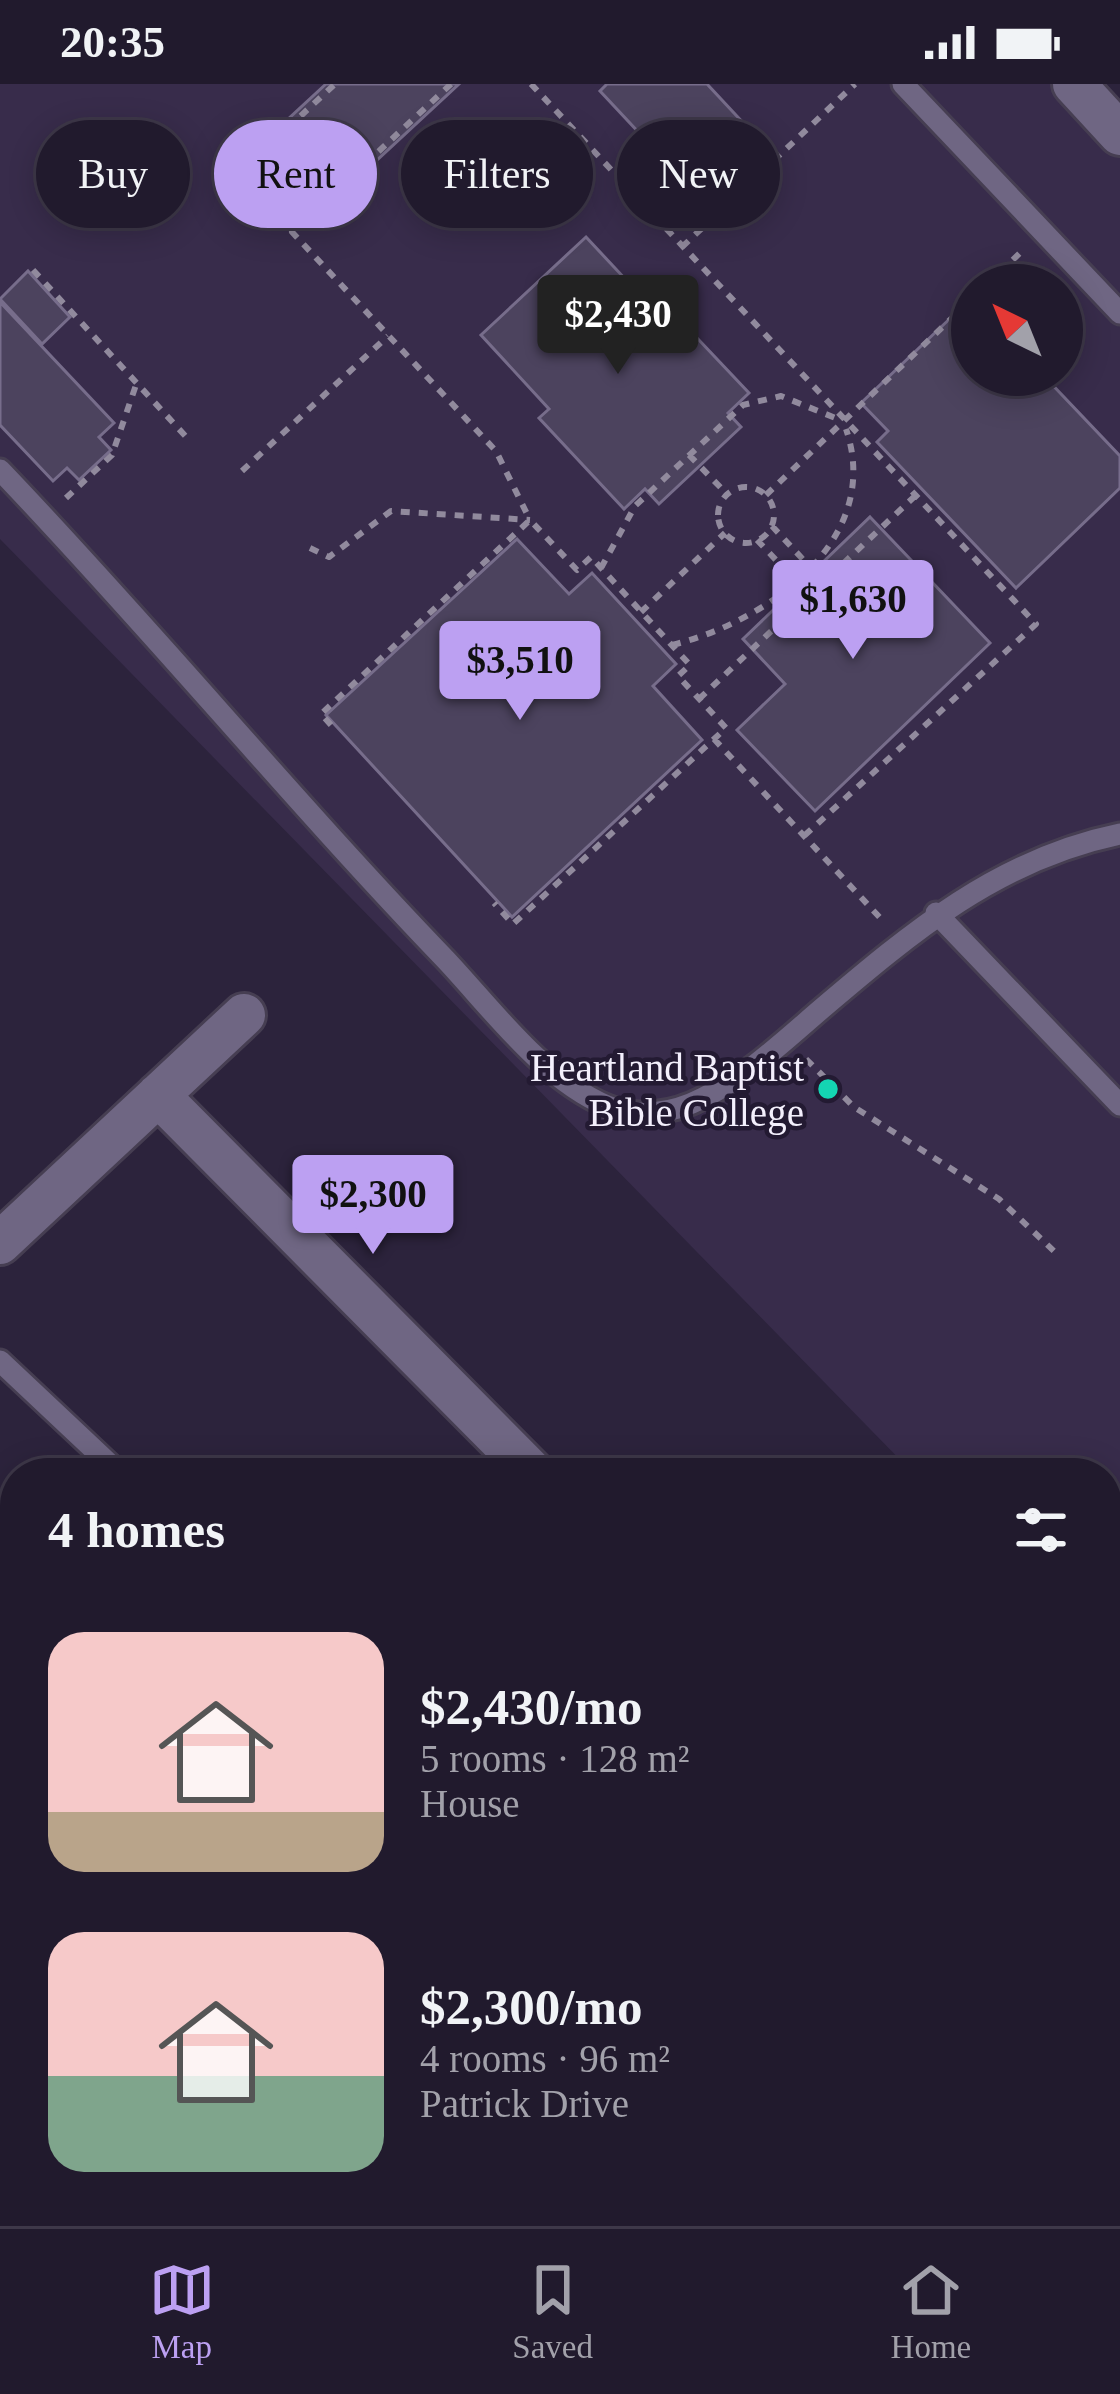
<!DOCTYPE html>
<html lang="en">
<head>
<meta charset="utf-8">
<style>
	body { margin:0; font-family:Georgia,serif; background:#292335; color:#f1f3f6; height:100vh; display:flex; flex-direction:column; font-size:45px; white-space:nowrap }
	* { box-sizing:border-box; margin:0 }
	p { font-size:39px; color:#a2a1aa }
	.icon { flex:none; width:66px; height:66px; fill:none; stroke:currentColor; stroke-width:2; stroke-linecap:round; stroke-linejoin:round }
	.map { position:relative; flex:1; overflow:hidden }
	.panel { position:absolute; left:0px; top:1374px; width:1122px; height:768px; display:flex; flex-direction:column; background:#211a2d; border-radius:48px 48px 0 0; box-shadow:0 6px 30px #0003,0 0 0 3px #3e3849 }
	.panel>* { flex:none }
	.hud { position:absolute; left:36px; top:36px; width:1050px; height:108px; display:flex; gap:24px }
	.needle { width:78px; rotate:317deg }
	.fabs { position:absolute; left:951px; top:180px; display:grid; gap:24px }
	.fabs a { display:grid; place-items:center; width:132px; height:132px; border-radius:50%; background:#211a2d; box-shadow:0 6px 30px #0003,0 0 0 3px #3e3849; font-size:60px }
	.price { position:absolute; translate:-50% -102px; padding:0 27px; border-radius:12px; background:#bca0f2; color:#111; font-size:39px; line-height:78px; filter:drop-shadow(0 3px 6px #0008) }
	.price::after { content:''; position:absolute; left:50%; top:72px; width:36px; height:27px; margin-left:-18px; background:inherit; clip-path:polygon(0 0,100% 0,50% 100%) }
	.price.selected { background:#222; color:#fff }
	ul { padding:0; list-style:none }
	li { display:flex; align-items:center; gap:36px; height:300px; padding:0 48px }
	li span { display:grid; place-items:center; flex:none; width:336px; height:240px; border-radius:36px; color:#555 }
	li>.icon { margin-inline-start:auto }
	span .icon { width:144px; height:144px; fill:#fffc; stroke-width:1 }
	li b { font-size:51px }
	h2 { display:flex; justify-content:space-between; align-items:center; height:144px; padding:0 48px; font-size:51px }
	.tag { padding:0 42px; border-radius:54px; background:#211a2d; box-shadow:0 6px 30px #0003,0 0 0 3px #3e3849; font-size:42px; line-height:108px }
	.tag.selected { background:#bca0f2; color:#111 }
	.status { display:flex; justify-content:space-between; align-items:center; height:84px; padding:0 60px; background:#211a2d; direction:ltr }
	.status svg { height:33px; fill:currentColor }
	.tabs { display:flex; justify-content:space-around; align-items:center; height:168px; border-top:3px solid #3e3849; background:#211a2d; font-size:33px; color:#a2a1aa }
	.tabs a { display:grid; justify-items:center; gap:6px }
	.tabs .selected { color:#bca0f2 }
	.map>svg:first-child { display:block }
	.built { fill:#382c4b; fill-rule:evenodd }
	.building { fill:#4c435e; stroke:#776d8b; stroke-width:3 }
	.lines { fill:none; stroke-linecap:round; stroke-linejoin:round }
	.lane-casing { stroke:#463e52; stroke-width:27 }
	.street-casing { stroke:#463e52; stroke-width:48 }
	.secondary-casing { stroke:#463e52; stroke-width:66 }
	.path { stroke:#918a9d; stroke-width:6; stroke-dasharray:9 9; stroke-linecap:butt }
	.lane { stroke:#6f6683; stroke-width:21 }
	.street { stroke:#6f6683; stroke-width:42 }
	.secondary { stroke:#6f6683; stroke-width:60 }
	.poi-dot { fill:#14d5b3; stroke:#231a32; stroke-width:4.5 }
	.labels { text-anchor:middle; stroke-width:9; stroke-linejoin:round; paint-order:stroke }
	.poi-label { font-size:39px; fill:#f3effc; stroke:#231a32; text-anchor:end }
</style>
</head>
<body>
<div class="status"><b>20:35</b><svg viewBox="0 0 49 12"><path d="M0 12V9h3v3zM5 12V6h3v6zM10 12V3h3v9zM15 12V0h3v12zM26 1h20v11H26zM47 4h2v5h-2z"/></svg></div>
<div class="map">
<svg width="1120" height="2142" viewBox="0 0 1120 2142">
	<rect width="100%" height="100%" fill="#2c233c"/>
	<path class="built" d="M0,0H1056L1120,70V1599L1107,1586V1389H913L0,455ZM972,201H1062V291H972Z"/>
	<path class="building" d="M326,0H459L307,141L246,74Z
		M607,0H707L773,71L713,127L690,103L675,118L641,81L656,67L600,7Z
		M586,153L655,227L664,219L749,309L728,329L741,343L659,420L645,405L624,425L539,334L549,325L481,251Z
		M28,187L70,233L42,260L0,215Z
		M0,218L114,339L99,353L111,366L79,396L67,384L53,397L0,341Z
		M959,226L972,239V291H1043L1120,372V404L1016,504L877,358L888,347L861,319Z
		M870,433L990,559L815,727L737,646L785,600L743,555Z
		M517,455L569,510L592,489L676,580L653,602L702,656L512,833L326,631Z"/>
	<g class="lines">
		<defs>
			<path id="lane" d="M903,0L1120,229
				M0,386C153,546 293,717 446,876C492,925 543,995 607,1022C638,1035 674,1029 703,1014C747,992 783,958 819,927C912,848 998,775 1120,750
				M936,829L1120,1021
				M0,1277L119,1389
				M1002,2142L1006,2127"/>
			<path id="street" d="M1074,0L1120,50
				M158,1011L533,1389
				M0,1159L244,931
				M0,1699L15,1715
				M0,1884L15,1870
				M387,2127L401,2142
				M609,2142L622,2127"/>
			<path id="secondary" d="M0,2018L15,2034
				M103,2127L117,2142"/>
		</defs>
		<use href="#lane" class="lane-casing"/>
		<use href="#street" class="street-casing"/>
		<use href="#secondary" class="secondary-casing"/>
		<path class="path" d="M451,0L292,148L496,367L530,436
			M531,0L1036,540L804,752
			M248,81L335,0
			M682,163L855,0
			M33,186L189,356
			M987,201L1023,166
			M689,371L727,410
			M242,387L388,252
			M718 431a28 28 0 1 1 56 0a28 28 0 1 1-56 0Z
			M766,411L972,215
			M66,414L112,371L137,298
			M772,442L810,483
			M757,456L796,497
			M310,464L329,473L391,427L530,436
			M601,484L635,422L743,321L781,312L838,335
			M641,528L725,449
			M672,561C767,538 884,456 846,345
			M699,615L914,413
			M331,641L321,630L530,436L577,486L591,473L690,581L678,592L726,644L513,840L494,819
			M714,655L883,837
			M806,975L854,1023L999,1115L1057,1170"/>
		<use href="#lane" class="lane"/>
		<use href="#street" class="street"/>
		<use href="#secondary" class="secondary"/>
	</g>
	<circle class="poi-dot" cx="828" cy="1005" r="12"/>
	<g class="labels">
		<g class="poi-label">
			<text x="804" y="997">Heartland Baptist<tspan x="804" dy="45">Bible College</tspan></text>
		</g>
	</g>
</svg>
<div class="fabs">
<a><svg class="needle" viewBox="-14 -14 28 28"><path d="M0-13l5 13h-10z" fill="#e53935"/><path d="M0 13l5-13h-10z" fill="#a2a1aa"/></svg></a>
</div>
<b class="price selected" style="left:618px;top:293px">$2,430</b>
<b class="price" style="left:853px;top:578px">$1,630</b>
<b class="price" style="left:520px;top:639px">$3,510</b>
<b class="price" style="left:373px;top:1173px">$2,300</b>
<div class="hud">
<a class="tag">Buy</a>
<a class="tag selected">Rent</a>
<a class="tag">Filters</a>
<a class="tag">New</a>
</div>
<section class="panel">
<h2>4 homes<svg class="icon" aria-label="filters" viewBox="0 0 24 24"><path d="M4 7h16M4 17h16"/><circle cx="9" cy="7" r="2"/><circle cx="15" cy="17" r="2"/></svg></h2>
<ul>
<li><span style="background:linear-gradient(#f6c9c9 75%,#b9a48a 0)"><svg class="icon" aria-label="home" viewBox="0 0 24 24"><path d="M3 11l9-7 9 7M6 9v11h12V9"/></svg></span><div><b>$2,430/mo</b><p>5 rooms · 128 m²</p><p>House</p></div></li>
<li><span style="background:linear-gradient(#f6c9c9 60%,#7fa58c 0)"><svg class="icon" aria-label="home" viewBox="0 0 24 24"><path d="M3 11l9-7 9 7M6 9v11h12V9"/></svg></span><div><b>$2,300/mo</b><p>4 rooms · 96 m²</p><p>Patrick Drive</p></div></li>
</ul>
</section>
</div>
<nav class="tabs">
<a class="selected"><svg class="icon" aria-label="map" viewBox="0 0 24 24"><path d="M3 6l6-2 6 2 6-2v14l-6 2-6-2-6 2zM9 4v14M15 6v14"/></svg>Map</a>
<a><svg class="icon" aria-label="saved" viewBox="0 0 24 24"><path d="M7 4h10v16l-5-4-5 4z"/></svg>Saved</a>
<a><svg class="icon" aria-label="home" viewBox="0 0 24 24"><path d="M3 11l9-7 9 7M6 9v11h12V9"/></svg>Home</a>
</nav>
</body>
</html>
